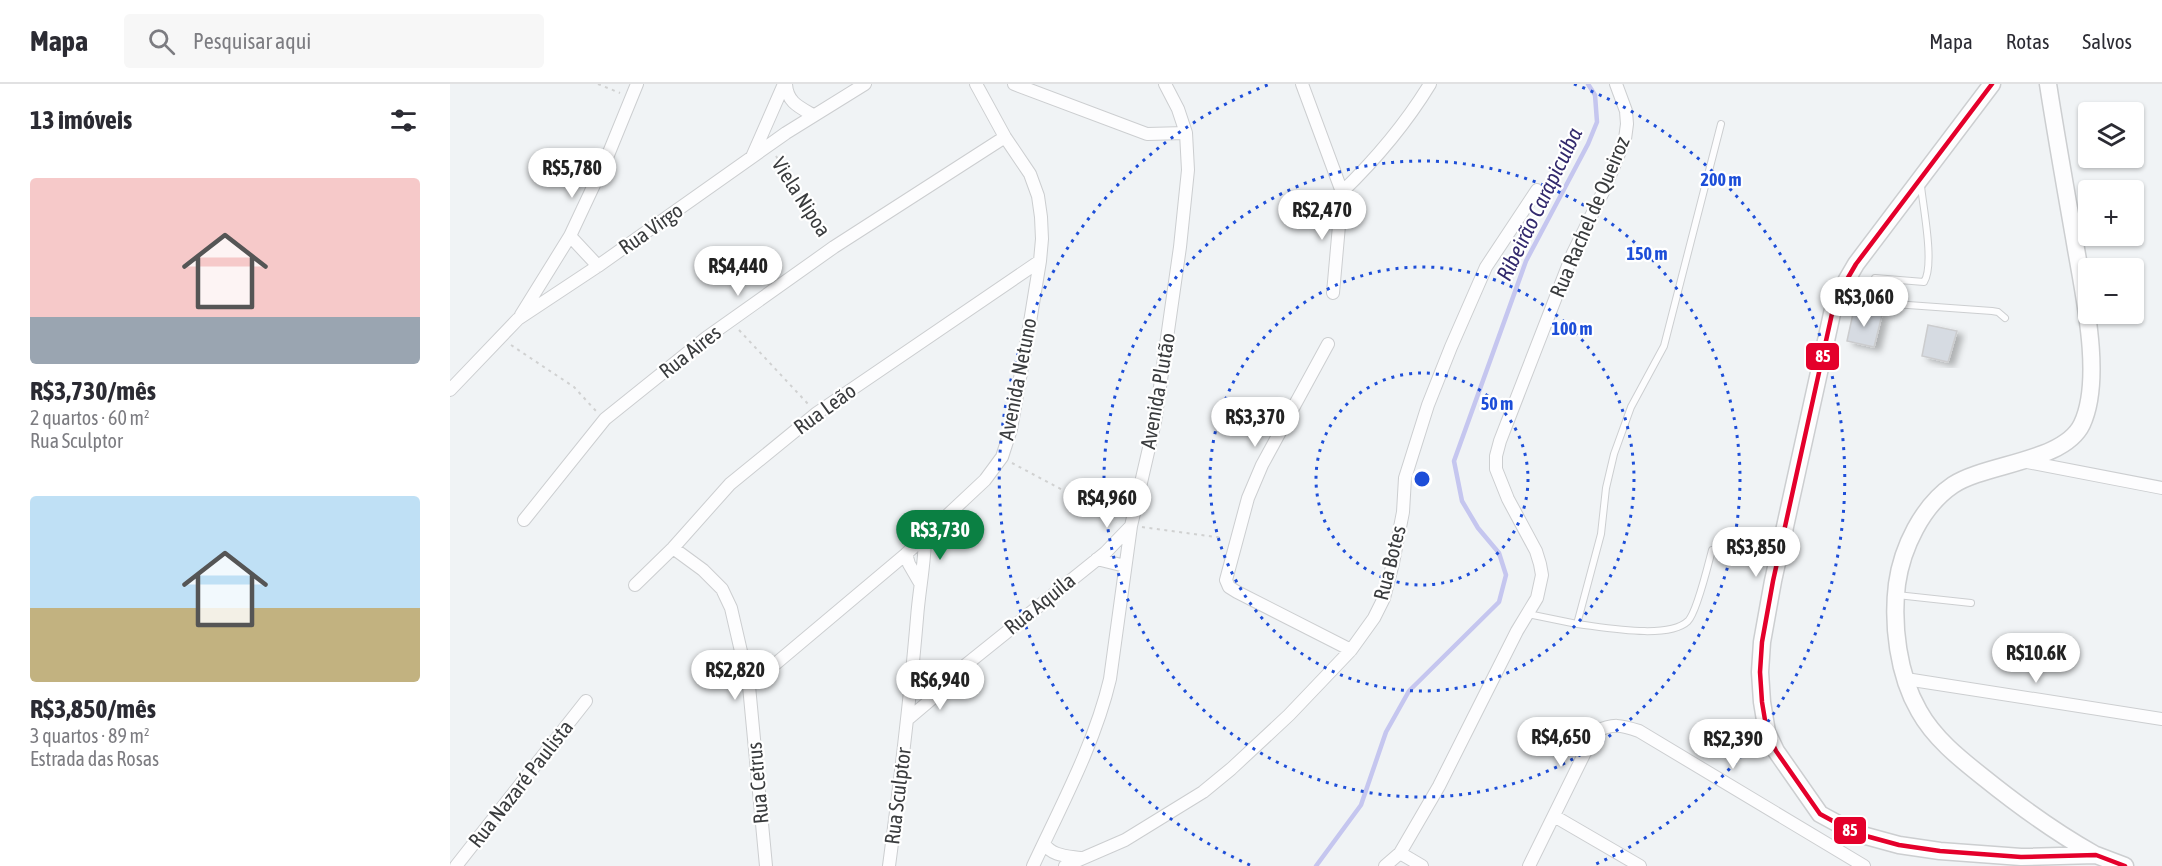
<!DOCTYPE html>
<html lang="pt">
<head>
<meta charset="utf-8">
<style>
	body { margin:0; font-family:"Asap Condensed",sans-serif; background:#f7f7f7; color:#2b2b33; height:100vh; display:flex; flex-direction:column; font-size:22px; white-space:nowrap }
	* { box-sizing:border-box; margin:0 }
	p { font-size:20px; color:#7c7c81 }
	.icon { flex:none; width:33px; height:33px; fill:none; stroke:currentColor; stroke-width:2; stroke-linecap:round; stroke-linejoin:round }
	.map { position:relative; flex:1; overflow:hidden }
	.drawer { display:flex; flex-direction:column; background:#fff; width:450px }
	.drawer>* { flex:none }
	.fabs { position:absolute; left:1628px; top:18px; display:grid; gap:12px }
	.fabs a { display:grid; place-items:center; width:66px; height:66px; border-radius:6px; background:#fff; box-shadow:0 2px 4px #0004; font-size:30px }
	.price { position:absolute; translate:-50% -51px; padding:0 14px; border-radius:21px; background:#fff; color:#222; font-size:20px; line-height:39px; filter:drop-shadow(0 2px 3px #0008) }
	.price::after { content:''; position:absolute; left:50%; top:36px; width:18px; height:14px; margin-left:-9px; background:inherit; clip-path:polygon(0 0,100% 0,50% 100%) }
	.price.active { background:#0b8043; color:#fff }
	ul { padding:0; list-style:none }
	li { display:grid; align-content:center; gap:12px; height:318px; padding:0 30px }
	li span { display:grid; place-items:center; height:186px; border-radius:6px; color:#555 }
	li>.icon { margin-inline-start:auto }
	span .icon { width:108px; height:108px; fill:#fffc; stroke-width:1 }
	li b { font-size:26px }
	h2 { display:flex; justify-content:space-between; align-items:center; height:72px; padding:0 30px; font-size:26px }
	header { display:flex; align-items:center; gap:36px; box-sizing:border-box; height:84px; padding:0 30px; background:#fff; border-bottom:2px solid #e1e1e2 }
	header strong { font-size:28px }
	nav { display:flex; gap:33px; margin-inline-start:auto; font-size:21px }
	.search { width:420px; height:54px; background:#f7f7f7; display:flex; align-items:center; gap:15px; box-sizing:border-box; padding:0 21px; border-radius:6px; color:#7c7c81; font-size:22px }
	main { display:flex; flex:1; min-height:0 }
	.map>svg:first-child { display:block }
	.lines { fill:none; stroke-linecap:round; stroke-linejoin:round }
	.stream { stroke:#c5c6ef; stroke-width:4.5 }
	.building { fill:#d6dbe2; stroke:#cbccce; stroke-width:1.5; filter:url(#shadow) }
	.lane-casing { stroke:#ccced0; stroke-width:8 }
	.street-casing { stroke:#ccced0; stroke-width:14 }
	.secondary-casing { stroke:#ccced0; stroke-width:19 }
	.path { stroke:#d0d1d1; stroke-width:2; stroke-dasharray:3 4.5; stroke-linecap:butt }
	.lane { stroke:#fdfdfe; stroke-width:6 }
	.street { stroke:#fdfdfe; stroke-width:12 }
	.secondary { stroke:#fdfdfe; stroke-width:16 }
	.bus-1-casing { stroke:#fff; stroke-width:9 }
	.bus-1 { stroke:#e4002b; stroke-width:4.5 }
	.ring { fill:none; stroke:#1d4ed8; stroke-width:3; stroke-dasharray:3 6 }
	.labels { text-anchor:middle; stroke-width:4.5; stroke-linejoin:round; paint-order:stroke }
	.street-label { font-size:21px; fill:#3a3c3e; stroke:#fff }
	.water-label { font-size:22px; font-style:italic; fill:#32296d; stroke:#fff }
	.centre { fill:#1d4ed8; stroke:#fff; stroke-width:3 }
	.ring-label { font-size:18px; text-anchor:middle; font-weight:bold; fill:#1d4ed8; stroke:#fff; stroke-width:4.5; stroke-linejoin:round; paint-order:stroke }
	.line-badge { stroke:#fff; stroke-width:2 }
	.badge-label { font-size:16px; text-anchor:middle; font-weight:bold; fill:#fff }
</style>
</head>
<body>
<header>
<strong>Mapa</strong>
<div class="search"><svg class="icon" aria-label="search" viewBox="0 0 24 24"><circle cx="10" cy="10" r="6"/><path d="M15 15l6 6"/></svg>Pesquisar aqui</div>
<nav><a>Mapa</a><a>Rotas</a><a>Salvos</a></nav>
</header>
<main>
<section class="drawer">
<h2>13 imóveis<svg class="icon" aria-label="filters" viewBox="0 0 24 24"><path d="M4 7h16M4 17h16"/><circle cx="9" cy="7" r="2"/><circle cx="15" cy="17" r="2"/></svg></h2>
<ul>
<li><span style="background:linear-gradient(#f6c9c9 75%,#9aa5b1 0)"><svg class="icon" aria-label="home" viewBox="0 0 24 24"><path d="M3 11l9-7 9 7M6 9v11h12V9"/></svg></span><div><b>R$3,730/mês</b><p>2 quartos · 60 m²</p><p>Rua Sculptor</p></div></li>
<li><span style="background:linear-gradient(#bfe0f5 60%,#c2b280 0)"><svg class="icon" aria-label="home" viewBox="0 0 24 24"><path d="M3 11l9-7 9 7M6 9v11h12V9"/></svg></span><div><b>R$3,850/mês</b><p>3 quartos · 89 m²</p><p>Estrada das Rosas</p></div></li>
</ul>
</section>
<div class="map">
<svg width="1712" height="782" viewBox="0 0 1712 782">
	<defs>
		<filter id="shadow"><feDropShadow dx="6" dy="4" stdDeviation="3" flood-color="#0004"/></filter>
	</defs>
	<rect width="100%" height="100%" fill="#f0f3f5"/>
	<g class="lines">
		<path class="stream" d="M866,782L911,721L936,648L959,607L1049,518L1056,491L1049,469L1028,444L1012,417L1004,377L1076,177L1138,60L1147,38L1145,11L1138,0"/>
	</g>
	<path class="building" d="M1404,225L1432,231L1424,263L1397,257Z
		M1478,241L1507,247L1498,278L1472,272Z"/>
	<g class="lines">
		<defs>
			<path id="lane" d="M1425,194L1474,198C1485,181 1473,123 1471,102
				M1388,216L1542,227L1548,228L1555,234
				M1447,511L1521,519
				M1078,530L1127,540L1151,450L1156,404L1164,370L1181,323L1214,262L1271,40
				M1127,540C1153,543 1218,556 1238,537C1247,528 1258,481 1262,466"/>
			<path id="street" d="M336,0C337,18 349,23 363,31
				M564,0L697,50L736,49
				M852,0L892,108L883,209
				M302,73L334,0
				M892,108C926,75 955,41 980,0
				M120,152L148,182
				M71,231L120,152L158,71L187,0
				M878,260L812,381L798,414L776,496L779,503L787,508L901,566
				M0,306L68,235L148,182L336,49L415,0
				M1572,377L1712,404
				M74,436L155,335L256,254L384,163L555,53
				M223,464L253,486L272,505L281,524L299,602L316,782
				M456,470L459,480L470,499
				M647,475L675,482
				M185,501L223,464L280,400L367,329L590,177
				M462,594L482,599L497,596
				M1456,595L1712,635
				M299,602L456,470L535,396L552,373L561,345L580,238L590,177L592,155L591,133L588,112L580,90L555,53L526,0
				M458,635L484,613L497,596L655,469L681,442
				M1104,732L1190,782
				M594,759C601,772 617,772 630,774
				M950,769L972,782
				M6,782L136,617
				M439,782C450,699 460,617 467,534C469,506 475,479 475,452
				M583,782C611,722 645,659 660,595L681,442L705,338L730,163L738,86L736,49L728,25L715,0
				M615,782L675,756L753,708L781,685L839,631L901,566L924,534L934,514L943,479L953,428L955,394L978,321L1001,263L1036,183L1087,106
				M935,782L950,769L989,702L1067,547L1087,514L1092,491L1090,480L1086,467L1058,415L1046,385V372L1050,357L1123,169L1154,106L1175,55L1177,40L1176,27L1166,0
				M1079,782L1145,648C1163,639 1171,641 1189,647L1414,782"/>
			<path id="secondary" d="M1542,0L1406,180L1385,216L1323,497L1312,558L1310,588L1312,618L1317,648L1326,667L1370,730L1405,749L1449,761L1490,767L1571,773L1646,771L1675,782
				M1598,0C1606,51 1615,102 1624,153C1632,203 1654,293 1632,340C1614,378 1537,379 1503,401C1472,422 1452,464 1447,500C1442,540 1448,591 1469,627C1484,654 1509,674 1533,693C1569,722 1603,747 1644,770"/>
		</defs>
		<use href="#lane" class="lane-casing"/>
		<use href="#street" class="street-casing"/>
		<use href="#secondary" class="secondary-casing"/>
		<path class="path" d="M148,0L170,9
			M326,72L378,153
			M289,246L359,321
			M61,261L124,303L146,327
			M562,379L622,411L666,439
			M692,443L773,454"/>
		<use href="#lane" class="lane"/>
		<use href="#street" class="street"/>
		<use href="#secondary" class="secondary"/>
		<defs>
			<path id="bus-1" d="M1542,0L1406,180L1385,216L1323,497L1312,558L1310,588L1312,618L1317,648L1326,667L1370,730L1405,749L1449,761L1490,767L1571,773L1646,771L1675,782"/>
		</defs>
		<use href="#bus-1" class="bus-1-casing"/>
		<use href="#bus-1" class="bus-1"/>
	</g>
	<g class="ring">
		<circle cx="972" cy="395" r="106"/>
		<circle cx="972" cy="395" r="212"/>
		<circle cx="972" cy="395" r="318"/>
		<path d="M800 781A423 423 0 0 1 820 0M1124 0A423 423 0 0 1 1144 781"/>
	</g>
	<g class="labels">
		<g class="street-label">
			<text transform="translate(351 113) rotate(57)" y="7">Viela Nipoa</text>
			<text transform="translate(1140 133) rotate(-67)" y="7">Rua Rachel de Queiroz</text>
			<text transform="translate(201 145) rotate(-35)" y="7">Rua Virgo</text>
			<text transform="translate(240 268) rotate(-38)" y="7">Rua Aires</text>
			<text transform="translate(568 295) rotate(-79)" y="7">Avenida Netuno</text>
			<text transform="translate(708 307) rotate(-80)" y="7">Avenida Plutão</text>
			<text transform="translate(375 325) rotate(-36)" y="7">Rua Leão</text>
			<text transform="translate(940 479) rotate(-76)" y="7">Rua Botes</text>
			<text transform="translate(590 520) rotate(-39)" y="7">Rua Aquila</text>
			<text transform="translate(308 699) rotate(-95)" y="7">Rua Cetrus</text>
			<text transform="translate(71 700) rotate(-52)" y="7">Rua Nazaré Paulista</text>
			<text transform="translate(448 712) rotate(-83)" y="7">Rua Sculptor</text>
		</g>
		<g class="water-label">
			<text transform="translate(1089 120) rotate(-64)" y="8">Ribeirão Carapicuíba</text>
		</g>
	</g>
	<circle cx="972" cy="395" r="9" class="centre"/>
	<g class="ring-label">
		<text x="1271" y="102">200 m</text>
		<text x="1197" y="176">150 m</text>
		<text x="1122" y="251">100 m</text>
		<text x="1047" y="326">50 m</text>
	</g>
	<g class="line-badge">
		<rect x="1355" y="258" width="35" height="29" rx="6" fill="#e4002b"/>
		<rect x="1383" y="732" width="34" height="29" rx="6" fill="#e4002b"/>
	</g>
	<g class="badge-label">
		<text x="1373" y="278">85</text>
		<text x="1400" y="752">85</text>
	</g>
</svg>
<div class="fabs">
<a><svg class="icon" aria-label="layers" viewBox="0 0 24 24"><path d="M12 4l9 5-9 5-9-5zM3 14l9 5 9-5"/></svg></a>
<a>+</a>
<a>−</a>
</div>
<b class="price" style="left:122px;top:115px">R$5,780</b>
<b class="price" style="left:872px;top:157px">R$2,470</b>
<b class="price" style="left:288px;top:213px">R$4,440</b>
<b class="price" style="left:1414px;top:244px">R$3,060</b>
<b class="price" style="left:805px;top:364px">R$3,370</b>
<b class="price" style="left:657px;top:445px">R$4,960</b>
<b class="price active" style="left:490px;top:477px">R$3,730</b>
<b class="price" style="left:1306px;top:494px">R$3,850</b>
<b class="price" style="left:1586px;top:600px">R$10.6K</b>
<b class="price" style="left:285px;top:617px">R$2,820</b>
<b class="price" style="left:490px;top:627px">R$6,940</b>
<b class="price" style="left:1111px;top:684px">R$4,650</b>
<b class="price" style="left:1283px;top:686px">R$2,390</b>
</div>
</main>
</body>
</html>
